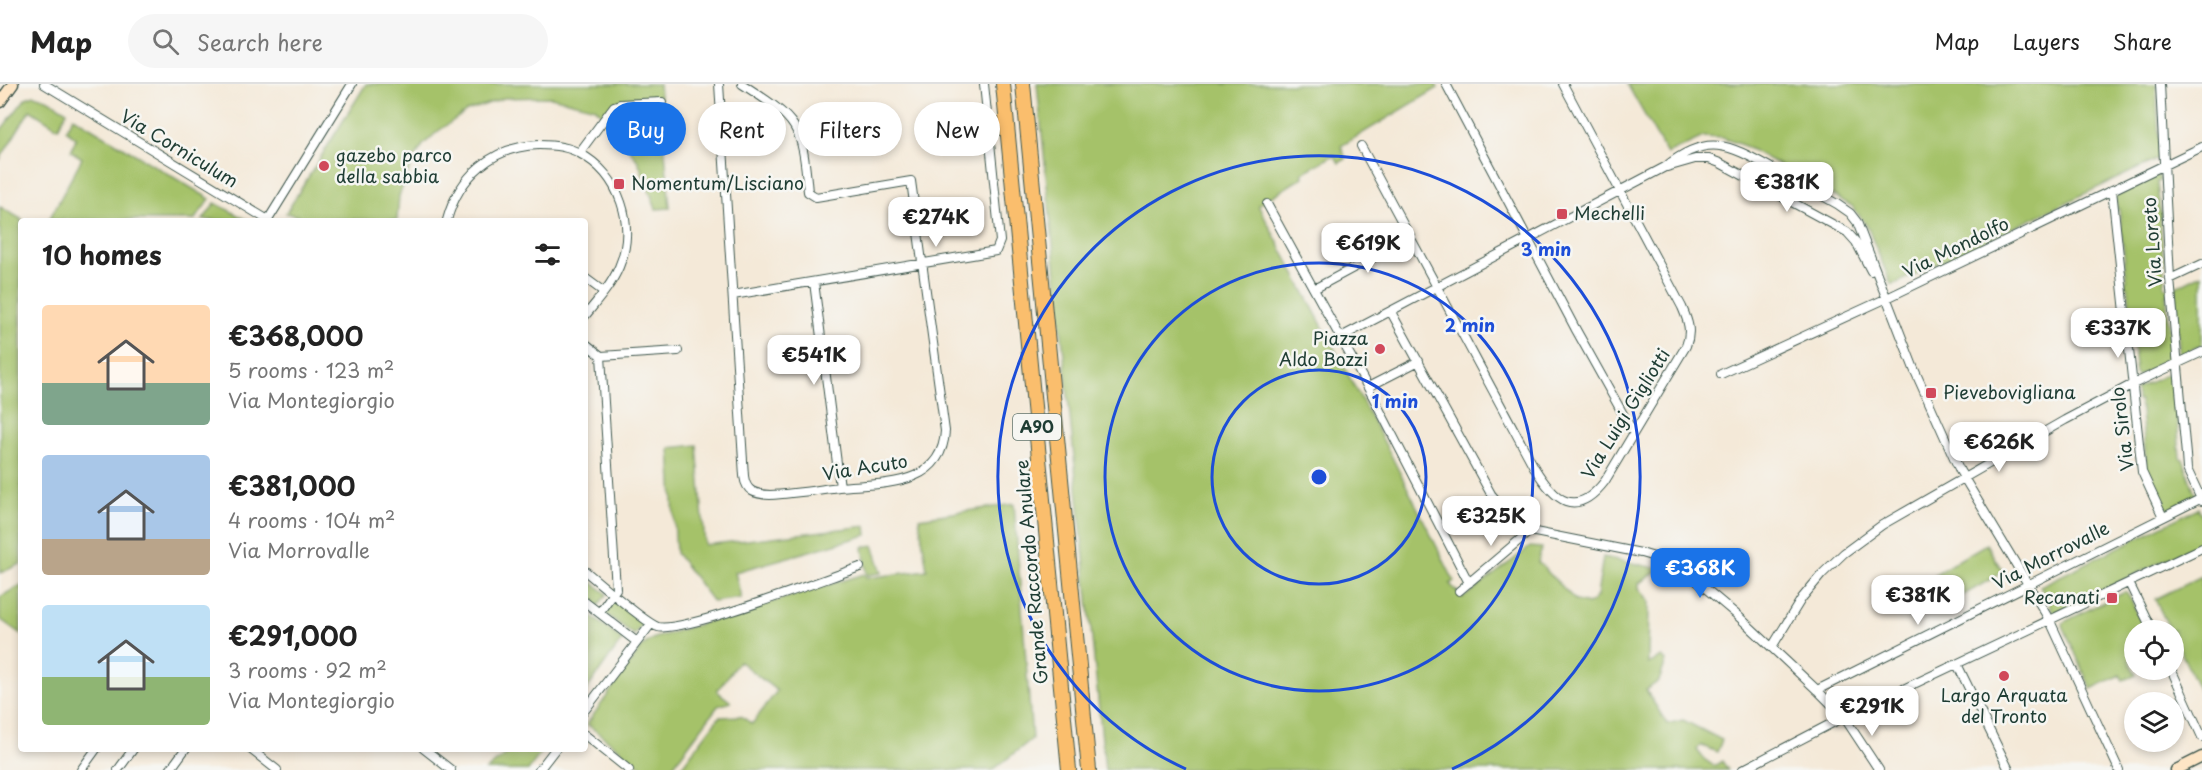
<!DOCTYPE html>
<html lang="en">
<head>
<meta charset="utf-8">
<style>
	body { margin:0; font-family:"Playpen Sans",sans-serif; background:#f6f6f6; color:#222; height:100vh; display:flex; flex-direction:column; font-size:22px; white-space:nowrap }
	* { box-sizing:border-box; margin:0 }
	p { font-size:20px; color:#767676 }
	.icon { flex:none; width:33px; height:33px; fill:none; stroke:currentColor; stroke-width:2; stroke-linecap:round; stroke-linejoin:round }
	.map { position:relative; flex:1; overflow:hidden }
	.drawer { position:absolute; left:18px; top:134px; width:570px; height:534px; display:flex; flex-direction:column; background:#fff; border-radius:6px; box-shadow:0 3px 9px #0003 }
	.drawer>* { flex:none }
	.hud { position:absolute; left:606px; top:18px; width:570px; height:54px; display:flex; gap:12px }
	.fabs { position:absolute; left:2124px; top:536px; display:grid; gap:12px }
	.fabs a { display:grid; place-items:center; width:60px; height:60px; border-radius:50%; background:#fff; box-shadow:0 3px 9px #0003; font-size:30px }
	.price { position:absolute; translate:-50% -51px; padding:0 14px; border-radius:12px; background:#fff; color:#222; font-size:20px; line-height:39px; filter:drop-shadow(0 2px 3px #0008) }
	.price::after { content:''; position:absolute; left:50%; top:36px; width:18px; height:14px; margin-left:-9px; background:inherit; clip-path:polygon(0 0,100% 0,50% 100%) }
	.price.active { background:#1a73e8; color:#fff }
	ul { padding:0; list-style:none }
	li { display:flex; align-items:center; gap:18px; height:150px; padding:0 24px }
	li span { display:grid; place-items:center; flex:none; width:168px; height:120px; border-radius:6px; color:#555 }
	li>.icon { margin-inline-start:auto }
	span .icon { width:72px; height:72px; fill:#fffc; stroke-width:1 }
	li b { font-size:26px }
	h2 { display:flex; justify-content:space-between; align-items:center; height:72px; padding:0 24px; font-size:26px }
	.pill { padding:0 21px; border-radius:27px; background:#fff; box-shadow:0 3px 9px #0003; font-size:21px; line-height:54px }
	.pill.active { background:#1a73e8; color:#fff }
	header { display:flex; align-items:center; gap:36px; box-sizing:border-box; height:84px; padding:0 30px; background:#fff; border-bottom:2px solid #e0e0e0 }
	header strong { font-size:28px }
	nav { display:flex; gap:33px; margin-inline-start:auto; font-size:21px }
	.search { width:420px; height:54px; background:#f6f6f6; display:flex; align-items:center; gap:15px; box-sizing:border-box; padding:0 21px; border-radius:33px; color:#767676; font-size:22px }
	.map>svg:first-child { display:block }
	.green { fill:#a5c269; stroke:#62804e; stroke-width:1.5 }
	.lines { fill:none; stroke-linecap:round; stroke-linejoin:round }
	.street-casing { stroke:#3f574d; stroke-width:10 }
	.secondary-casing { stroke:#3f574d; stroke-width:13 }
	.highway-casing { stroke:#3f574d; stroke-width:16 }
	.street { stroke:#fff; stroke-width:8 }
	.secondary { stroke:#fde5c5; stroke-width:10 }
	.highway { stroke:#fabe6d; stroke-width:14 }
	.ring { fill:none; stroke:#1d4ed8; stroke-width:3 }
	.poi-dot { fill:#d1495b; stroke:#f6f6f2; stroke-width:2 }
	.labels { text-anchor:middle; stroke-width:5; stroke-linejoin:round; paint-order:stroke }
	.shield { fill:#f6f6f2; stroke:#60746d; stroke-width:1.5 }
	.shield-label { font-size:16px; font-weight:bold; fill:#1f3d34 }
	.street-label { font-size:18px; fill:#1f3d34; stroke:#f6f6f2 }
	.poi-label { font-size:18px; fill:#1f3d34; stroke:#f6f6f2; text-anchor:start }
	.centre { fill:#1d4ed8; stroke:#f6f6f2; stroke-width:3 }
	.ring-label { font-size:18px; text-anchor:middle; font-weight:bold; fill:#1d4ed8; stroke:#f6f6f2; stroke-width:5; stroke-linejoin:round; paint-order:stroke }
</style>
</head>
<body>
<header>
<strong>Map</strong>
<div class="search"><svg class="icon" aria-label="search" viewBox="0 0 24 24"><circle cx="10" cy="10" r="6"/><path d="M15 15l6 6"/></svg>Search here</div>
<nav><a>Map</a><a>Layers</a><a>Share</a></nav>
</header>
<div class="map">
<svg width="2202" height="686" viewBox="0 0 2202 686">
	<rect width="100%" height="100%" fill="#f6f6f2"/>
	<filter id="ink" filterUnits="userSpaceOnUse"><feTurbulence type="fractalNoise" baseFrequency=".0167" numOctaves="2"/><feDisplacementMap in="SourceGraphic" scale="12" xChannelSelector="R" yChannelSelector="G"/><feConvolveMatrix kernelMatrix="1 2 1 2 8 2 1 2 1" color-interpolation-filters="sRGB"/></filter>
	<filter id="wash" filterUnits="userSpaceOnUse"><feTurbulence type="fractalNoise" baseFrequency=".008" numOctaves="4" result="noise"/><feDisplacementMap in="SourceGraphic" scale="24" xChannelSelector="R" yChannelSelector="G"/><feGaussianBlur stdDeviation="1.35" result="paint"/><feColorMatrix in="noise" values="0 0 0 0 0 0 0 0 0 0 0 0 0 0 0 0 0 1.4 0 .05"/><feComposite in="paint" operator="in"/></filter>
	<g filter="url(#wash)">
		<rect width="100%" height="100%" fill="#f4e9d8"/>
		<path class="green" d="M366,0H659L670,124L656,125L638,77L618,50L596,24L551,13L504,14L467,27L437,48L423,61L413,76L399,112L397,136L310,135L286,129Z
			M1037,0H1436L1438,4L1341,62L1346,75L1339,79L1334,71L1302,89L1303,93L1258,121L1391,371L1454,497L1450,500L1463,514L1530,463L1542,464L1538,478L1576,517L1588,520L1593,517L1597,512L1603,473L1661,485L1639,499V504L1649,517L1648,580L1662,573L1666,577L1659,597L1646,606L1667,640L1683,636L1722,656L1717,668L1700,661L1697,666L1704,675L1714,682L1722,677L1728,686H1105Z
			M1627,0H2156L2160,74L1893,201L1891,200L1867,142L1852,122L1745,62L1722,54L1703,53L1667,70Z
			M34,11L47,15L67,27L58,44L30,26L0,75V47L26,14Z
			M73,33L210,115L194,136H49L82,74L71,67L76,54L66,46Z
			M2157,92L2159,93L2160,97L2157,98L2160,129H2162V134H2160L2165,204L2168,205V210H2166L2171,263H2173L2174,275L2137,292L2135,290L2134,283L2136,282L2128,202H2125V197L2127,196L2119,125H2117L2115,112Z
			M215,119L247,136H203Z
			M0,123L23,136H21V480L0,489Z
			M2202,190V260L2180,272L2179,268L2176,203Z
			M2174,287L2176,297H2174L2180,374L2183,375L2196,412L2165,427L2145,389L2144,378L2146,377L2140,317H2137L2136,305Z
			M697,361L705,461L866,442L867,451L735,488L741,514L713,518L676,469L670,364Z
			M1014,420L1032,655L993,686H679L719,633L741,632L752,640L777,607L739,577L717,607L731,618L718,622L670,686H646L587,640L643,561L654,554L864,490L867,494L927,486L919,434Z
			M2198,424L2202,432V458L2054,530L2040,502Z
			M1986,460L2003,488L1952,518L1935,490Z
			M873,461L882,489L867,491L863,463Z
			M2202,492V613L2174,553V546H2170L2155,515Z
			M585,493L607,510L597,523L585,513Z
			M21,501V550L0,535V513Z
			M2125,507L2128,510L2145,546H2134V573L2129,576L2136,591L2123,596L2120,591L2091,605L2062,539Z
			M614,516L643,539L634,551L605,529Z
			M585,527L622,556L585,608Z
			M514,664L544,665L528,686H486Z"/>
	</g>
	<g filter="url(#ink)">
		<g class="lines">
			<defs>
				<path id="street" d="M44,0L268,136
					M719,0L744,392C746,408 755,410 770,411C793,410 816,406 839,403C880,399 942,404 945,347L911,97L816,113L808,108C802,40 799,37 742,0
					M1446,0L1575,244L1633,348
					M2160,0L2170,195L2186,371L2187,385L2202,417
					M1361,62L1534,383C1554,416 1575,436 1605,397L1686,262C1692,247 1688,237 1682,223L1563,0
					M579,69L614,22L620,20L662,18
					M1667,83L1695,75H1709L1720,79L1847,148L1856,158L1871,187
					M2112,106L2142,388L2163,433
					M1267,120L1372,311L1469,499
					M268,136L352,0
					M447,136C459,92 493,62 539,61C553,61 567,62 579,69C620,90 637,142 619,183C611,202 597,217 585,232
					M585,194L604,208
					M2170,195L2202,180
					M814,198L840,403
					M1314,205L1411,153
					M733,211L996,167L1000,157L984,0
					M1391,228L1491,410L1512,435L1530,447L1641,469L1668,477L1679,482L1737,531L1817,606L1844,633L1879,686
					M1341,253L1665,83C1709,47 1731,62 1775,86C1796,97 1816,108 1837,120L1850,129L1857,138L1914,285L1960,387L2050,537L2119,686
					M585,259L601,272L678,267
					M1721,290L1885,215L2202,63
					M1368,303L1419,277
					M585,487C599,498 645,539 658,543C684,549 827,494 860,483
					M2129,499L2152,546
					M1459,507L1530,447
					M585,518L637,558
					M599,529L616,505L601,272
					M1772,563L1802,514L1822,490L1844,469L1882,441L2065,336L2133,300L2202,268
					M1957,580L2009,686
					M2171,585L2202,653
					M1817,606L2202,414
					M585,626L651,540
					M585,651L629,686
					M249,664L277,686
					M423,664L451,686
					M81,686L97,664
					M118,686L134,664
					M170,686L186,664
					M539,686L556,664
					M1742,686L1844,633L2202,464"/>
				<path id="secondary" d="M0,18L13,0
					M2176,686L2202,673"/>
				<path id="highway" d="M1003,0L1069,686
					M1023,0L1089,686"/>
			</defs>
			<use href="#street" class="street-casing"/>
			<use href="#secondary" class="secondary-casing"/>
			<use href="#highway" class="highway-casing"/>
			<use href="#street" class="street"/>
			<use href="#secondary" class="secondary"/>
			<use href="#highway" class="highway"/>
		</g>
	</g>
	<g class="ring">
		<circle cx="1319" cy="393" r="107"/>
		<circle cx="1319" cy="393" r="214"/>
		<path d="M1186 685A321 321 0 1 1 1452 685"/>
	</g>
	<g class="poi-dot">
		<circle cx="324" cy="82" r="6"/>
		<rect x="613" y="94" width="12" height="12" rx="3"/>
		<rect x="1556" y="124" width="12" height="12" rx="3"/>
		<circle cx="1380" cy="265" r="6"/>
		<rect x="1925" y="303" width="12" height="12" rx="3"/>
		<rect x="2106" y="508" width="12" height="12" rx="3"/>
		<circle cx="2004" cy="592" r="6"/>
	</g>
	<g class="labels">
		<rect class="shield" x="1013" y="330" width="48" height="26" rx="4.5"/>
		<g class="shield-label">
			<text x="1037" y="349">A90</text>
		</g>
		<g class="street-label">
			<text transform="translate(179 65) rotate(31)" y="6">Via Corniculum</text>
			<text transform="translate(2153 158) rotate(-94)" y="6">Via Loreto</text>
			<text transform="translate(1956 164) rotate(-26)" y="6">Via Mondolfo</text>
			<text transform="translate(1626 330) rotate(-58)" y="6">Via Luigi Gigliotti</text>
			<text transform="translate(2123 345) rotate(-97)" y="6">Via Sirolo</text>
			<text transform="translate(865 384) rotate(-9)" y="6">Via Acuto</text>
			<text transform="translate(2051 472) rotate(-27)" y="6">Via Morrovalle</text>
			<text transform="translate(1032 488) rotate(-95)" y="6">Grande Raccordo Anulare</text>
		</g>
		<g class="poi-label">
			<text x="336" y="78">gazebo parco<tspan x="336" dy="21">della sabbia</tspan></text>
			<text x="631" y="106">Nomentum/Lisciano</text>
			<text x="1574" y="136">Mechelli</text>
			<text x="1368" y="261" text-anchor="end">Piazza<tspan x="1368" dy="21">Aldo Bozzi</tspan></text>
			<text x="1943" y="315">Pievebovigliana</text>
			<text x="2100" y="520" text-anchor="end">Recanati</text>
			<text x="2004" y="618" text-anchor="middle">Largo Arquata<tspan x="2004" dy="21">del Tronto</tspan></text>
		</g>
	</g>
	<circle cx="1319" cy="393" r="9" class="centre"/>
	<g class="ring-label">
		<text x="1546" y="172">3 min</text>
		<text x="1470" y="248">2 min</text>
		<text x="1395" y="324">1 min</text>
	</g>
</svg>
<div class="fabs">
<a><svg class="icon" aria-label="locate" viewBox="0 0 24 24"><circle cx="12" cy="12" r="6"/><path d="M12 2v4M12 18v4M2 12h4M18 12h4"/></svg></a>
<a><svg class="icon" aria-label="layers" viewBox="0 0 24 24"><path d="M12 4l9 5-9 5-9-5zM3 14l9 5 9-5"/></svg></a>
</div>
<b class="price" style="left:1787px;top:129px">€381K</b>
<b class="price" style="left:936px;top:164px">€274K</b>
<b class="price" style="left:1368px;top:190px">€619K</b>
<b class="price" style="left:2118px;top:275px">€337K</b>
<b class="price" style="left:814px;top:302px">€541K</b>
<b class="price" style="left:1999px;top:389px">€626K</b>
<b class="price" style="left:1491px;top:463px">€325K</b>
<b class="price active" style="left:1700px;top:515px">€368K</b>
<b class="price" style="left:1918px;top:542px">€381K</b>
<b class="price" style="left:1872px;top:653px">€291K</b>
<div class="hud">
<a class="pill active">Buy</a>
<a class="pill">Rent</a>
<a class="pill">Filters</a>
<a class="pill">New</a>
</div>
<section class="drawer">
<h2>10 homes<svg class="icon" aria-label="filters" viewBox="0 0 24 24"><path d="M4 7h16M4 17h16"/><circle cx="9" cy="7" r="2"/><circle cx="15" cy="17" r="2"/></svg></h2>
<ul>
<li><span style="background:linear-gradient(#ffd9b3 65%,#7fa58c 0)"><svg class="icon" aria-label="home" viewBox="0 0 24 24"><path d="M3 11l9-7 9 7M6 9v11h12V9"/></svg></span><div><b>€368,000</b><p>5 rooms · 123 m²</p><p>Via Montegiorgio</p></div></li>
<li><span style="background:linear-gradient(#a9c7e8 70%,#b9a48a 0)"><svg class="icon" aria-label="home" viewBox="0 0 24 24"><path d="M3 11l9-7 9 7M6 9v11h12V9"/></svg></span><div><b>€381,000</b><p>4 rooms · 104 m²</p><p>Via Morrovalle</p></div></li>
<li><span style="background:linear-gradient(#bfe0f5 60%,#8fb573 0)"><svg class="icon" aria-label="home" viewBox="0 0 24 24"><path d="M3 11l9-7 9 7M6 9v11h12V9"/></svg></span><div><b>€291,000</b><p>3 rooms · 92 m²</p><p>Via Montegiorgio</p></div></li>
</ul>
</section>
</div>
</body>
</html>
